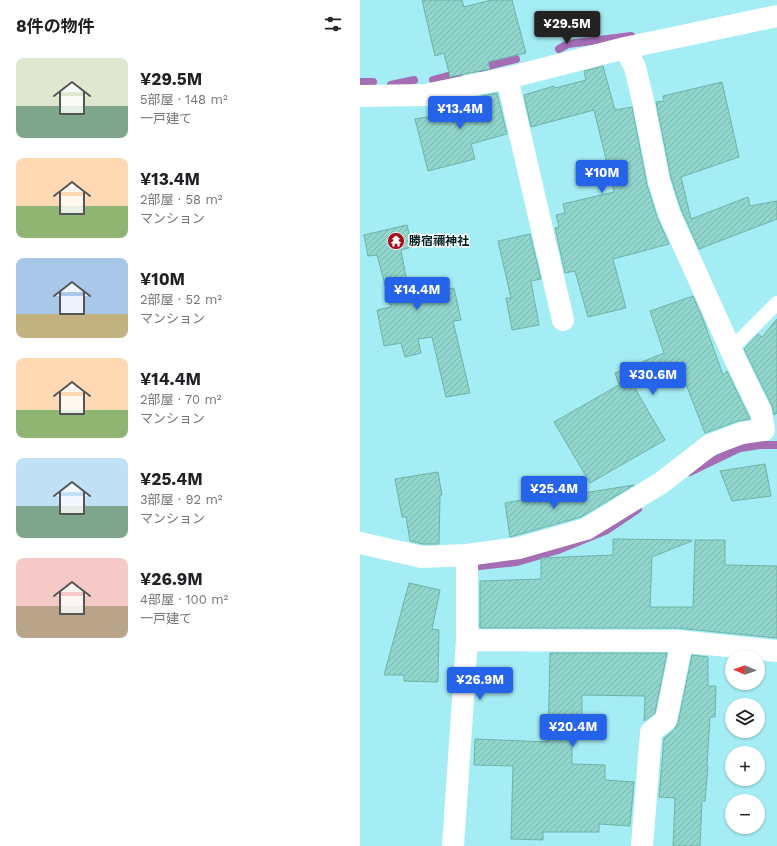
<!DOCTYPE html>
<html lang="ja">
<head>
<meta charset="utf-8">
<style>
	body { margin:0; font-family:"Work Sans","Noto Sans JP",sans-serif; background:#f6f6f6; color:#202124; height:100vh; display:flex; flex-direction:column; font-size:15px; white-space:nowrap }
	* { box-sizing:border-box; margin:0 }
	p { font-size:13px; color:#757577 }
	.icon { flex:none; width:22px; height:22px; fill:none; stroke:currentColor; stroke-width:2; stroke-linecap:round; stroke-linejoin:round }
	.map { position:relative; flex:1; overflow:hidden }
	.drawer { display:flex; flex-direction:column; background:#fff; width:360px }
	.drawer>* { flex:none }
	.needle { width:26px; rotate:272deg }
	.tools { position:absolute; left:365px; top:650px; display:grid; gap:8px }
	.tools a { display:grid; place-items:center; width:40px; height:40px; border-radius:50%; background:#fff; box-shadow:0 1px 3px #0004; font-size:20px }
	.price { position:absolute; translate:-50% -34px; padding:0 9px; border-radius:4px; background:#2563eb; color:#fff; font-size:13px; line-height:26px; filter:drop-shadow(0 1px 2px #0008) }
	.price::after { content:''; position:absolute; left:50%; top:24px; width:12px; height:9px; margin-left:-6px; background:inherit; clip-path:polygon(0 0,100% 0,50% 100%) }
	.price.on { background:#222; color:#fff }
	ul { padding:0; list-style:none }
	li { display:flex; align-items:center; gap:12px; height:100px; padding:0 16px }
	li span { display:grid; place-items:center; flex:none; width:112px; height:80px; border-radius:8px; color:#555 }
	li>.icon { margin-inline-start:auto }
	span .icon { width:48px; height:48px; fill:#fffc; stroke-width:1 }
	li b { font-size:17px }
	h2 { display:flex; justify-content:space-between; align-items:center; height:48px; padding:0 16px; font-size:17px }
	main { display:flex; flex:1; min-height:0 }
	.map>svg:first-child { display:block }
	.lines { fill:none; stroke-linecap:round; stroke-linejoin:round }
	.stream { stroke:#a46db4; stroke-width:8 }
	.building { fill:url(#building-hatch); stroke:#6eb2a9 }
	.lane { stroke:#fff; stroke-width:14 }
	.street { stroke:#fff; stroke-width:22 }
	.labels { text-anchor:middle; stroke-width:3; stroke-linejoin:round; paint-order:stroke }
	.poi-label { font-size:12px; font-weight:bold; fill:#021f22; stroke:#fff; text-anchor:start }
</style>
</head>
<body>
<main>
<section class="drawer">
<h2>8件の物件<svg class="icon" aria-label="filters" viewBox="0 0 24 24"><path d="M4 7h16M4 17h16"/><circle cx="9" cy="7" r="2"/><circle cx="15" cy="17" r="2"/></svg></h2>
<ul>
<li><span style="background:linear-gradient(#dfe7d0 60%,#7fa58c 0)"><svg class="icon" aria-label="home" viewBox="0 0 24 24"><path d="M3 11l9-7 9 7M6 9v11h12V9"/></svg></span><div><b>¥29.5M</b><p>5部屋 · 148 m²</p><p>一戸建て</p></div></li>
<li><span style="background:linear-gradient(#ffd9b3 60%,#8fb573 0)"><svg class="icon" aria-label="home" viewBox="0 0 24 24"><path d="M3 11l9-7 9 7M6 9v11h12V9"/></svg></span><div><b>¥13.4M</b><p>2部屋 · 58 m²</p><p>マンション</p></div></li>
<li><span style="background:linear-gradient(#a9c7e8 70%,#c2b280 0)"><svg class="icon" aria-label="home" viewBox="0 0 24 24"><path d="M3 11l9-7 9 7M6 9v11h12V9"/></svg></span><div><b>¥10M</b><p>2部屋 · 52 m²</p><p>マンション</p></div></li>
<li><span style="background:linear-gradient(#ffd9b3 65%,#8fb573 0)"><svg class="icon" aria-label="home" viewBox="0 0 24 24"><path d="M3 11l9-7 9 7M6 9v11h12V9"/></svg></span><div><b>¥14.4M</b><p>2部屋 · 70 m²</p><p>マンション</p></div></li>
<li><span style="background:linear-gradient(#bfe0f5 60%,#7fa58c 0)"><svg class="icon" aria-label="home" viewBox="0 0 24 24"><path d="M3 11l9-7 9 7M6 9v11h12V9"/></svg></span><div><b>¥25.4M</b><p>3部屋 · 92 m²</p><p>マンション</p></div></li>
<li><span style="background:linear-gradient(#f6c9c9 60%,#b9a48a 0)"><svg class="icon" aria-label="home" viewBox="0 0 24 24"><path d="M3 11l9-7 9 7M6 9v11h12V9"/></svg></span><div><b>¥26.9M</b><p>4部屋 · 100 m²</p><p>一戸建て</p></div></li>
</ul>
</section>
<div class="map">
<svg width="417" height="846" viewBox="0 0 417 846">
	<defs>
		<pattern id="building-hatch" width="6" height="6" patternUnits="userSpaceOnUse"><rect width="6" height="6" fill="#91d6cc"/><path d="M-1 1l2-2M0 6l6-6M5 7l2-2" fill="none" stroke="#7bb7af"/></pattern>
	</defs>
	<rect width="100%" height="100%" fill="#a5edf4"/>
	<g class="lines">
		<path class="stream" d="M199,49L208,44L271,36
			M120,68L156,59
			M73,80L99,73
			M0,82H13
			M31,85L54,80
			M330,472L380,448L400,445H417
			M119,566L157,562L198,550L247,530L278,509"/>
	</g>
	<path class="building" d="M62,0H102L104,7L131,0H152L166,53L128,62L130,69L90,77L84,53L75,56Z
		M243,66L255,110L272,107L287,185L297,217L309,244L253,259L266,308L228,317L215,271L205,273L195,228L199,227L196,215L205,213L203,204L254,192L234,110L171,127L164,95L194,86L195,88L226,80L224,71Z
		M362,82L379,157L321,177L331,219L388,197L390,206L417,201V219L339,249L321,209L311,178L296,102L304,101L303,96Z
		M137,93L147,134L111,144L115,159L68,171L55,119L79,115L77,105Z
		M47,225L52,247L41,250L50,299L94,288L101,320L93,321L110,393L86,397L72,337L58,339L61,353L45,357L41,343L24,346L17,310L31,307L17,255L8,256L4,235Z
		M170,234L181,279L171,281L179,325L152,330L146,298H151L138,241Z
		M333,296L343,319L363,375L367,371L390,419L378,421L345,433L320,369L272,383L305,440L230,483L194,422L259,385L255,373L304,353L290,311Z
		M417,319V413L414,415L412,406L384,349L398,334L402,337Z
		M405,464L411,496L372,501L360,471Z
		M78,472L82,495H80L79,544H63L50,541L46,517H42L35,479Z
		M274,485L221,517L150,537L145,503L178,497L179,500Z
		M253,539L332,540V541L292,557L290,607H333L335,540H365V565L417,566V638L317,628H120V581L181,579V558L253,555Z
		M49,583L80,590L72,629L79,630L78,682L44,681V675H24Z
		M190,653H307L295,713L284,721L285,696L222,695V717H212V764L245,765V780L274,782L270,826L239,824V832H183V840L151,839L153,766L114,765L115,739L188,742Z
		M332,655L348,657V686H356L355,717H350L347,766H348L345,801H342L340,846H313L315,798L299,797L304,738L314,730L318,723Z"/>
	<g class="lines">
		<path class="lane" d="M371,349L417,303"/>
		<path class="street" d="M147,78L203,320
			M0,96L65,95L147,78L265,48L417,16
			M0,543L62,557L107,555L159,548L226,529L301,483L350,445L382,433L404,430L401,412L375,359L309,213L299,181L284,105L275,67L265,48
			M107,640L317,641L417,651
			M93,846L107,640V555
			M282,846L291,732L306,720L322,642"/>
	</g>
	<defs>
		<symbol id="temple-disc" viewBox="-11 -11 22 22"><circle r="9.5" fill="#a50c1e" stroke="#fff"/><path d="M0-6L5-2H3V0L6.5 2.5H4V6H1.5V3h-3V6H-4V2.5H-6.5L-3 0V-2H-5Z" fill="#fff"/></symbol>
	</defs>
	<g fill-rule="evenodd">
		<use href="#temple-disc" x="26" y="231" width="20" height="20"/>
	</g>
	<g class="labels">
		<g class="poi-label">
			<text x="49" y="245">勝宿禰神社</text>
		</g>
	</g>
</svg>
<div class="tools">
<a><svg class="needle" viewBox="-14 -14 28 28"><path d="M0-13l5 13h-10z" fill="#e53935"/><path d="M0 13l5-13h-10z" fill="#757577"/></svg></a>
<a><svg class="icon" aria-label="layers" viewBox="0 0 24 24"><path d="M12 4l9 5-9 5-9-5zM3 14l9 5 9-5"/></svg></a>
<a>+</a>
<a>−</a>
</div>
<b class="price on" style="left:207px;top:45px">¥29.5M</b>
<b class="price" style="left:100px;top:130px">¥13.4M</b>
<b class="price" style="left:242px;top:194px">¥10M</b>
<b class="price" style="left:57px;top:311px">¥14.4M</b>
<b class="price" style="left:293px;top:396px">¥30.6M</b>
<b class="price" style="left:194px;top:510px">¥25.4M</b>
<b class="price" style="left:120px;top:701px">¥26.9M</b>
<b class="price" style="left:213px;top:748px">¥20.4M</b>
</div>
</main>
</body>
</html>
